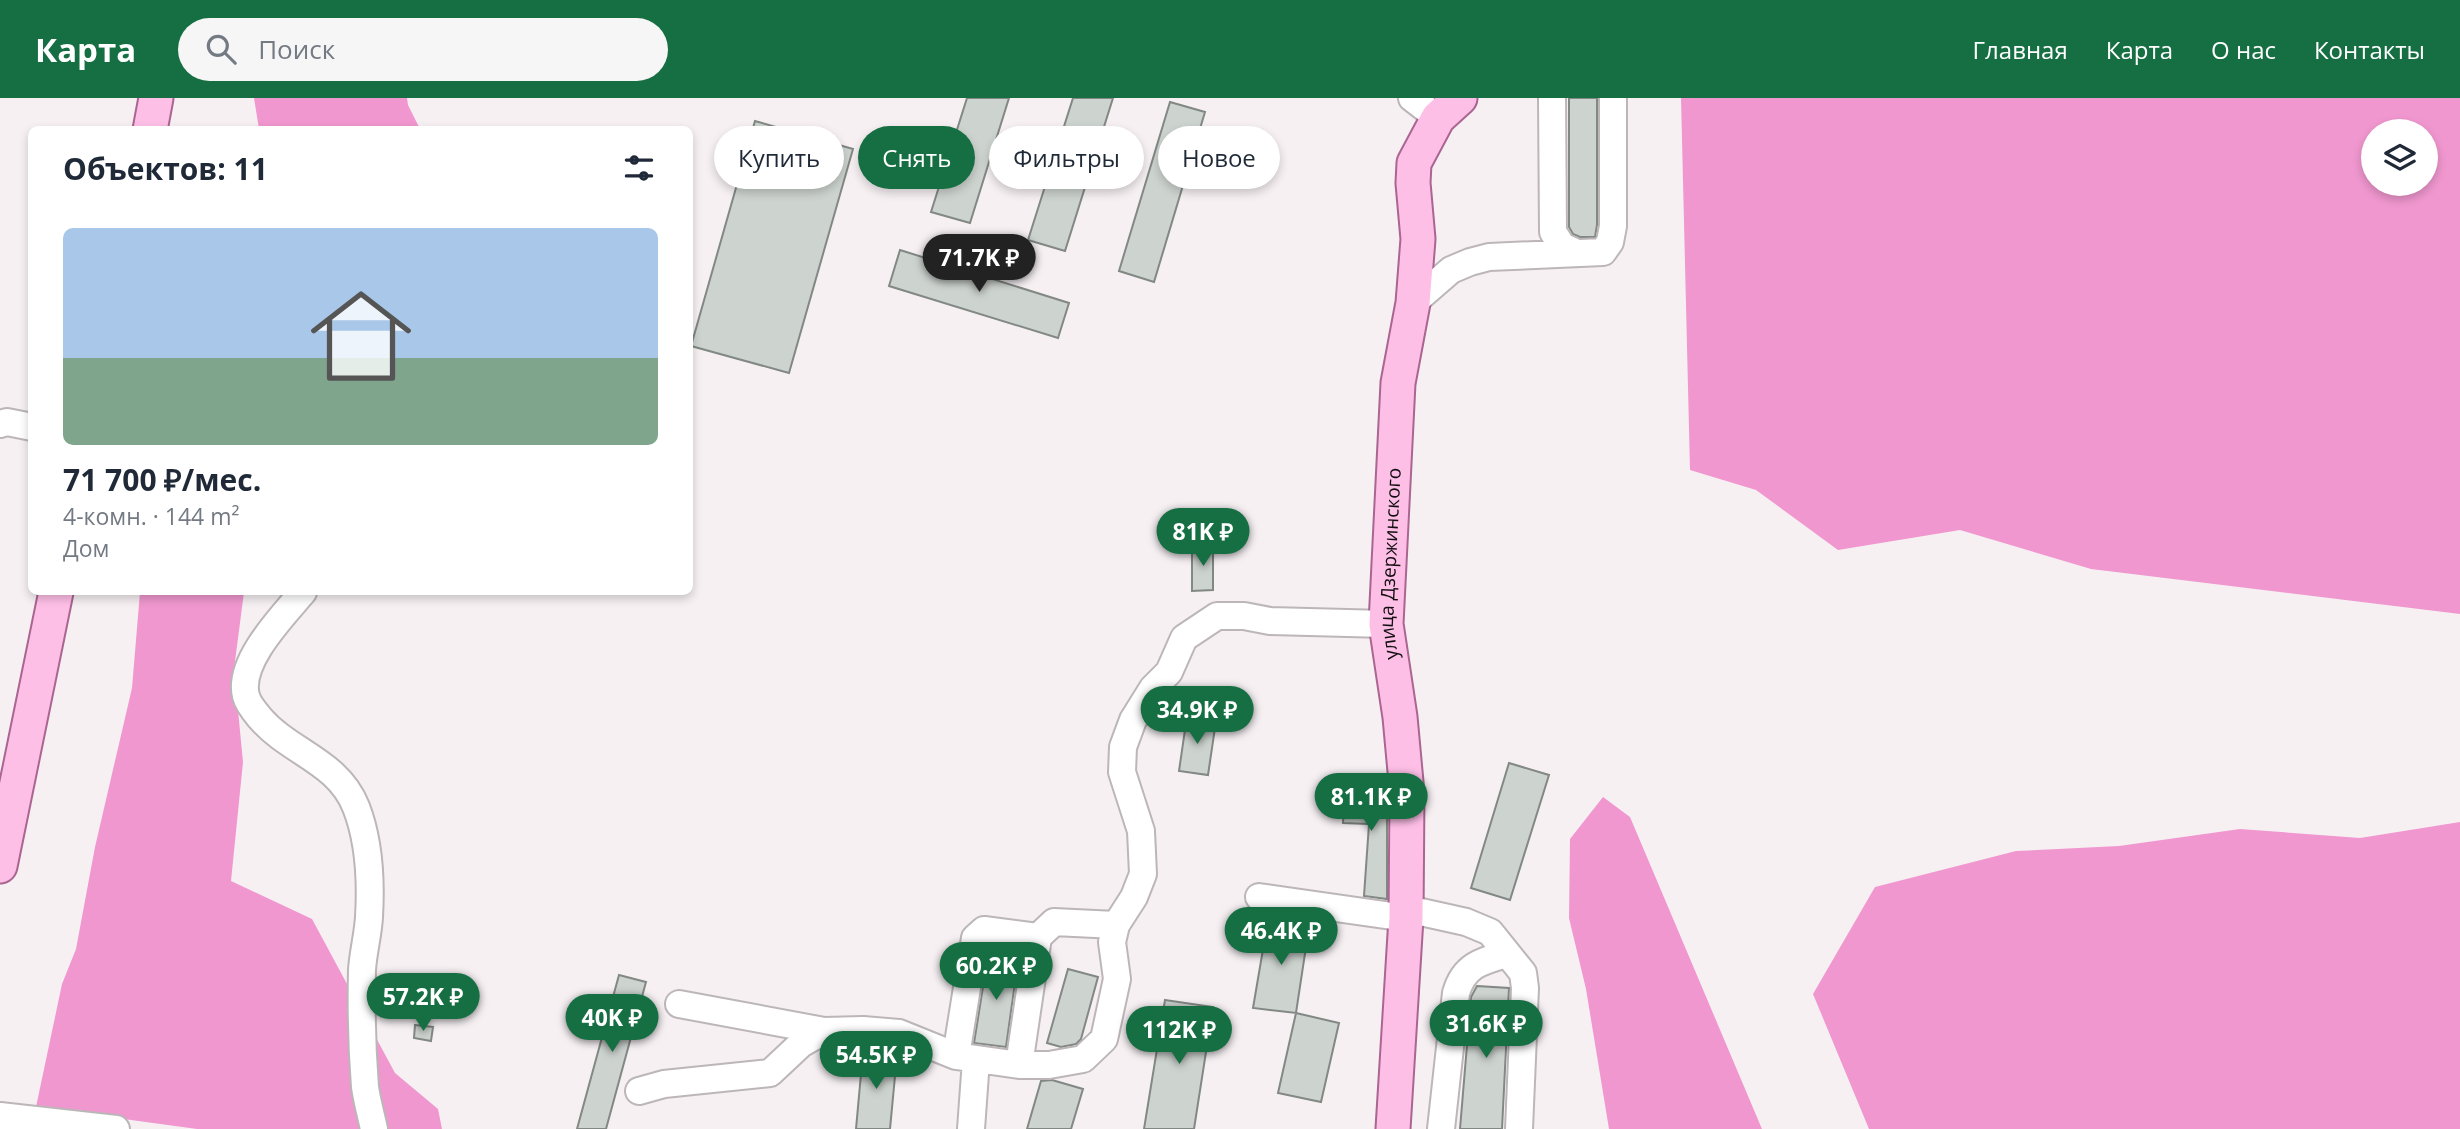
<!DOCTYPE html>
<html lang="ru">
<head>
<meta charset="utf-8">
<style>
	body { margin:0; font-family:"Open Sans",sans-serif; background:#f6f6f7; color:#1f2937; height:100vh; display:flex; flex-direction:column; font-size:26px; white-space:nowrap }
	* { box-sizing:border-box; margin:0 }
	p { font-size:23px; color:#747a83 }
	.icon { flex:none; width:38px; height:38px; fill:none; stroke:currentColor; stroke-width:2; stroke-linecap:round; stroke-linejoin:round }
	.map { position:relative; flex:1; overflow:hidden }
	.side { position:absolute; left:28px; top:28px; width:665px; height:469px; display:flex; flex-direction:column; background:#fff; border-radius:10px; box-shadow:0 4px 10px #0003 }
	.side>* { flex:none }
	.top-card { position:absolute; left:714px; top:28px; width:665px; height:63px; display:flex; gap:14px }
	.tools { position:absolute; left:2361px; top:21px; display:grid; gap:14px }
	.tools a { display:grid; place-items:center; width:77px; height:77px; border-radius:50%; background:#fff; box-shadow:0 4px 10px #0003; font-size:35px }
	.price { position:absolute; translate:-50% -60px; padding:0 16px; border-radius:24px; background:#166f42; color:#fff; font-size:23px; line-height:46px; filter:drop-shadow(0 2px 4px #0008) }
	.price::after { content:''; position:absolute; left:50%; top:42px; width:21px; height:16px; margin-left:-10px; background:inherit; clip-path:polygon(0 0,100% 0,50% 100%) }
	.price.current { background:#222; color:#fff }
	ul { padding:0; list-style:none }
	li { display:grid; align-content:center; gap:14px; height:371px; padding:0 35px }
	li span { display:grid; place-items:center; height:217px; border-radius:10px; color:#555 }
	li>.icon { margin-inline-start:auto }
	span .icon { width:126px; height:126px; fill:#fffc; stroke-width:1 }
	li b { font-size:30px }
	h2 { display:flex; justify-content:space-between; align-items:center; height:84px; padding:0 35px; font-size:30px }
	.chip { padding:0 24px; border-radius:32px; background:#fff; box-shadow:0 4px 10px #0003; font-size:24px; line-height:63px }
	.chip.current { background:#166f42; color:#fff }
	header { display:flex; align-items:center; gap:42px; box-sizing:border-box; height:98px; padding:0 35px; background:#166f42; color:#fff }
	header strong { font-size:33px }
	nav { display:flex; gap:38px; margin-inline-start:auto; font-size:24px }
	.search { width:490px; height:63px; background:#f6f6f7; display:flex; align-items:center; gap:18px; box-sizing:border-box; padding:0 24px; border-radius:38px; color:#747a83; font-size:26px }
	.map>svg:first-child { display:block }
	.forest { fill:#f097cf; fill-rule:evenodd }
	.building { fill:#cdd3cf; stroke:#828884; stroke-width:2 }
	.lines { fill:none; stroke-linecap:round; stroke-linejoin:round }
	.minor-casing { stroke:#bcb6b9; stroke-width:30 }
	.major-casing { stroke:#aa6591; stroke-width:37 }
	.minor { stroke:#fff; stroke-width:26 }
	.major { stroke:#febfe7; stroke-width:33 }
	.labels { text-anchor:middle; stroke-width:6; stroke-linejoin:round; paint-order:stroke }
	.street-label { font-size:19px; fill:#110f10; stroke:#fff }
</style>
</head>
<body>
<header>
<strong>Карта</strong>
<div class="search"><svg class="icon" aria-label="search" viewBox="0 0 24 24"><circle cx="10" cy="10" r="6"/><path d="M15 15l6 6"/></svg>Поиск</div>
<nav><a>Главная</a><a>Карта</a><a>О нас</a><a>Контакты</a></nav>
</header>
<div class="map">
<svg width="2460" height="1031" viewBox="0 0 2460 1031">
	<rect width="100%" height="100%" fill="#f6f0f3"/>
	<path class="forest" d="M254,0H407L408,7L420,31H259Z
		M1681,0H2460V516L2091,471L1960,432L1838,452L1756,392L1690,372ZM2426,33V86H2373V33Z
		M140,494H244L234,571L243,664L231,783L312,821L395,975L438,1011L442,1031H197L36,1009L62,886L76,851L95,749L132,590Z
		M1603,699L1630,719L1762,1031H1609L1586,891L1569,820L1570,741Z
		M2460,724V1031H1869L1813,896L1875,789L2016,753L2119,748L2240,731L2360,740Z"/>
	<path class="building" d="M967,0H1009L970,125L931,114Z
		M1073,0H1113L1065,153L1028,142Z
		M1569,0H1597V127L1595,139H1580L1573,136L1569,129Z
		M1170,4L1205,14L1154,184L1119,173Z
		M755,23L853,51L789,275L691,248Z
		M900,152L1069,205L1058,240L889,188Z
		M1213,447V492L1192,493V448Z
		M1187,618L1216,623L1208,677L1179,673Z
		M1509,665L1549,677L1510,802L1471,790Z
		M1345,688L1387,690V801L1364,798L1369,726L1343,725Z
		M1268,822L1309,829L1296,915L1253,910Z
		M988,858L1018,863L1006,949L974,945Z
		M1068,871L1098,879L1081,941L1076,946L1061,949L1047,945Z
		M619,877L646,884L606,1031H577Z
		M1477,888L1509,890L1502,1031H1460L1471,899Z
		M1165,902L1213,909L1194,1031H1144Z
		M1296,915L1339,925L1321,1004L1278,995Z
		M415,927L433,929L431,943L414,940Z
		M863,954L897,957L890,1031H856Z
		M1052,982L1083,991L1071,1031H1027L1041,983Z"/>
	<g class="lines">
		<defs>
			<path id="minor" d="M1412,0L1438,20
				M1552,0L1553,134L1562,148L1577,155
				M1413,205L1451,172L1470,164L1489,159L1603,154L1610,144L1613,128V0
				M0,326L7,324L32,329
				M303,494C283,518 237,564 246,598C248,606 255,614 260,620C290,655 338,663 356,709C369,742 371,785 369,819C368,837 363,855 362,872C361,911 362,951 365,989C367,1003 371,1017 374,1031
				M1259,799L1406,820L1421,814L1466,824L1490,834L1523,875L1525,890L1519,1031
				M679,906L824,933
				M956,958L975,840L984,832L1038,839
				M1019,967L1038,839L1054,824L1116,827
				M639,993L664,986L770,975L801,946L824,933L863,932L899,935L956,958L1019,967H1049L1083,961L1104,941L1117,881L1112,844L1116,827L1134,799L1143,776L1141,733L1122,674L1123,649L1133,622L1153,590L1169,574L1184,540L1217,518H1244L1270,523L1386,526
				M0,1018L116,1031
				M971,1031L976,962
				M1441,1031L1456,895C1464,867 1482,863 1507,856"/>
			<g id="major">
				<path d="M150,32L156,0"/>
				<path d="M0,768L56,494"/>
				<path id="s1" d="M1393,1031L1406,820L1407,695L1400,619L1386,526L1398,285L1413,205L1418,141L1413,85L1414,65L1438,20L1460,0"/>
			</g>
		</defs>
		<use href="#minor" class="minor-casing"/>
		<use href="#major" class="major-casing"/>
		<use href="#minor" class="minor"/>
		<use href="#major" class="major"/>
	</g>
	<g class="labels">
		<g class="street-label">
			<text dy="7" stroke="none"><textPath href="#s1" startOffset="567">улица Дзержинского</textPath></text>
		</g>
	</g>
</svg>
<div class="tools">
<a><svg class="icon" aria-label="layers" viewBox="0 0 24 24"><path d="M12 4l9 5-9 5-9-5zM3 14l9 5 9-5"/></svg></a>
</div>
<b class="price current" style="left:979px;top:196px">71.7K ₽</b>
<b class="price" style="left:1203px;top:470px">81K ₽</b>
<b class="price" style="left:1197px;top:648px">34.9K ₽</b>
<b class="price" style="left:1371px;top:735px">81.1K ₽</b>
<b class="price" style="left:1281px;top:869px">46.4K ₽</b>
<b class="price" style="left:996px;top:904px">60.2K ₽</b>
<b class="price" style="left:423px;top:935px">57.2K ₽</b>
<b class="price" style="left:612px;top:956px">40K ₽</b>
<b class="price" style="left:1486px;top:962px">31.6K ₽</b>
<b class="price" style="left:1179px;top:968px">112K ₽</b>
<b class="price" style="left:876px;top:993px">54.5K ₽</b>
<div class="top-card">
<a class="chip">Купить</a>
<a class="chip current">Снять</a>
<a class="chip">Фильтры</a>
<a class="chip">Новое</a>
</div>
<section class="side">
<h2>Объектов: 11<svg class="icon" aria-label="filters" viewBox="0 0 24 24"><path d="M4 7h16M4 17h16"/><circle cx="9" cy="7" r="2"/><circle cx="15" cy="17" r="2"/></svg></h2>
<ul>
<li><span style="background:linear-gradient(#a9c7e8 60%,#7fa58c 0)"><svg class="icon" aria-label="home" viewBox="0 0 24 24"><path d="M3 11l9-7 9 7M6 9v11h12V9"/></svg></span><div><b>71 700 ₽/мес.</b><p>4-комн. · 144 m²</p><p>Дом</p></div></li>
</ul>
</section>
</div>
</body>
</html>
